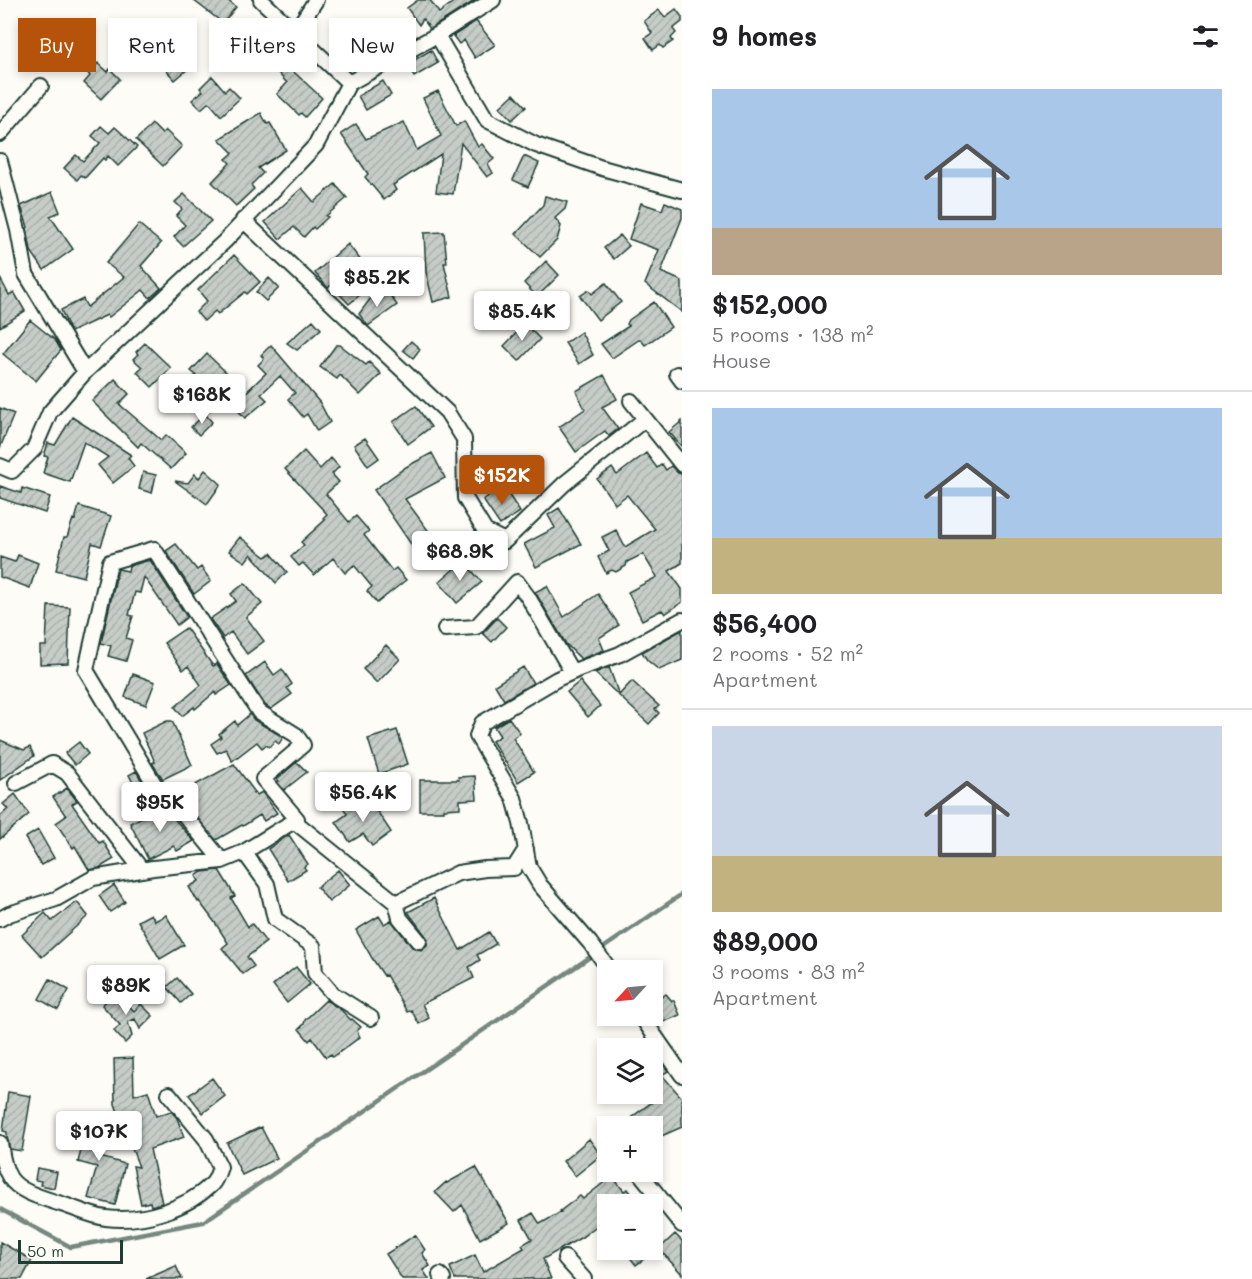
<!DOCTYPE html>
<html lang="en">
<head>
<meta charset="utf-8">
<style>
	body { margin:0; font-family:Mali,sans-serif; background:#f6f6f6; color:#202124; height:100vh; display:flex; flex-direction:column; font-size:22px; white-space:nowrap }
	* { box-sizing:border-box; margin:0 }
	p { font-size:20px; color:#757577 }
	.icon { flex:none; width:33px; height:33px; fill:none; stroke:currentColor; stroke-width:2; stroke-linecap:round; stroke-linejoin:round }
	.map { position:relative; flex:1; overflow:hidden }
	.side { display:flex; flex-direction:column; background:#fff; width:570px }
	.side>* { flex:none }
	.hud { position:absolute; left:18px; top:18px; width:570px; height:54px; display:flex; gap:12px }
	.needle { width:39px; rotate:244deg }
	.fabs { position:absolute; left:597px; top:960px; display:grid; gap:12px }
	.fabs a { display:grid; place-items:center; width:66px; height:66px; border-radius:0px; background:#fff; box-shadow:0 3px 9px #0003; font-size:30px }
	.scale { position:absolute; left:18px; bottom:15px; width:105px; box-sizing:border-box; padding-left:6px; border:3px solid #1f3d34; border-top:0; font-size:16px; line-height:21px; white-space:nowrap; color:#1f3d34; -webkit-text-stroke:4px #fdfcf7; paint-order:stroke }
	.price { position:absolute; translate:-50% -51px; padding:0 14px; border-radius:6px; background:#fff; color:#222; font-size:20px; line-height:39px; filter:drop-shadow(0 2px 3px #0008) }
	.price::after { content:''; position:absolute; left:50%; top:36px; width:18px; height:14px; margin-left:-9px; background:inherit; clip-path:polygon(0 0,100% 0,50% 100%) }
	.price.selected { background:#b45309; color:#fff }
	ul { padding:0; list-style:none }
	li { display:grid; align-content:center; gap:12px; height:318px; padding:0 30px }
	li+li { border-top:2px solid #e0e0e0 }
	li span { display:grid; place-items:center; height:186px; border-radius:0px; color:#555 }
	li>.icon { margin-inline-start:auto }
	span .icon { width:108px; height:108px; fill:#fffc; stroke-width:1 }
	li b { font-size:26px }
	h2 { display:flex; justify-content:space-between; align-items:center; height:72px; padding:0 30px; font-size:26px }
	.tag { padding:0 21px; border-radius:0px; background:#fff; box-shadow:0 3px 9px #0003; font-size:21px; line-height:54px }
	.tag.selected { background:#b45309; color:#fff }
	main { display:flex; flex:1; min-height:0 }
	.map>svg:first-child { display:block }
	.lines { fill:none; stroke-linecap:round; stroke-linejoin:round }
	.stream { stroke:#75877f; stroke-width:4.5 }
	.building { fill:url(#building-hatch); stroke:#1f3d34; stroke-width:1.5 }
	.minor-casing { stroke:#1f3d34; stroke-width:18 }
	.minor { stroke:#fdfcf7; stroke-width:14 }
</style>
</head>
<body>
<main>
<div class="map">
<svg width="682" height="1279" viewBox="0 0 682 1279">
	<defs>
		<pattern id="building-hatch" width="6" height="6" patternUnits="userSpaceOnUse" patternTransform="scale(1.5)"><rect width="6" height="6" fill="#c6cdc7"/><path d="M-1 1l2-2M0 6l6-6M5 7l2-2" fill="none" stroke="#aab1ac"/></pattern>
	</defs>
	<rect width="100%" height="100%" fill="#fdfcf7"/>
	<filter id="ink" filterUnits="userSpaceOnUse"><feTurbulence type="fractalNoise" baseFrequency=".0167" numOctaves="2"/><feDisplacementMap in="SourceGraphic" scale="12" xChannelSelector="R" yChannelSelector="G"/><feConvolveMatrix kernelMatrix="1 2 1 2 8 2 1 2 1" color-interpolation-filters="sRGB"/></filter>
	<g filter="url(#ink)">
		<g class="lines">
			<path class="stream" d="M0,1209L71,1247L203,1222L682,894"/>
		</g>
		<path class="building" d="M193,0H227L236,7L223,23Z
			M418,0H430L439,13L456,0H476L430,29L423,19L419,25L407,8Z
			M676,9L682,17V22L673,29L676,33L671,38L673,41L663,48L660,45L653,50L645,38L652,33L644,21L659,10L665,17Z
			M476,21L495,45L475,58L464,40L459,44L453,36Z
			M395,22L412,35L408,40L397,46L396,44L388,51L379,45Z
			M257,28L285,59L283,62L322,98L305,117L301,113L299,115L277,94L287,83L267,60L256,70L236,47Z
			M181,48L195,63L175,80L165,69L171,63L169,59Z
			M431,50L438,63L414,77L407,64Z
			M98,63L108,72L110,69L120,79L101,99L84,83L90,76L88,73Z
			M212,76L225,91L229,87L240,98L221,116L209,102L201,109L192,100L203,91L200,88Z
			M383,81L391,95L366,110L358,96Z
			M438,91L456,126L464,121L478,147L482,144L494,159L488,164L493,173L487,177L461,143L453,194L436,192L441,154L393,185L396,190L384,200L365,177L368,174L341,134L356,124L366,139L404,122L417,150L441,136L423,98Z
			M514,94L526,107L512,120L500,107Z
			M261,113L267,124L270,123L286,150L258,168L263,173L251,185L254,189L236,206L212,182L230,163L226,159L233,153L219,139Z
			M152,124L162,134L165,130L182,146L163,166L136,140Z
			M101,126L109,133L115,127L137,147L118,166L108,156L105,160L103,158L85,178L81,175L77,180L64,168L76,155L83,161L100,143L92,136Z
			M524,156L539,163L528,187L513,180Z
			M335,184L347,198L326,216L328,217L315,229L313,227L304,237L294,227L280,239L265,222L302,188L314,202Z
			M52,192L60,212L50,216L73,249L44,270L31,251L27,228L28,227L21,206Z
			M184,194L211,221L183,246L174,237L185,225L176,216L182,209L175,202Z
			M545,196L567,202L565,209L555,218L561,226L557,240L540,257L516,234L543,205Z
			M665,202L682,209V218L661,272L682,281V312L645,284L659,250L629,239L641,203L662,210Z
			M139,224L161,243L141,266L161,288L150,298L143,290L109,317L107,315L71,332L61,310L83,299L87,307L124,277L106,263Z
			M444,232L447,263H444L452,297L433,302L426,272L424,233Z
			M620,235L629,246L614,259L604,248Z
			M348,244L361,261L351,270L368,288L349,304L331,285L328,288L315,273Z
			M234,255L260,282L247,294L245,292L218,314L215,311L204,321L196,312L207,301L198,290Z
			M546,261L559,275L537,297L524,283Z
			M0,278L9,295L14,292L25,311L0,327Z
			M269,278L279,288L266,301L256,292Z
			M606,283L621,302L598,320L580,296L589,290L592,294Z
			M387,291L397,305L368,326L359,314L374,294L377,297Z
			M654,302L671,327L645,345L640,339L612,358L601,344L629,326L627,324L629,320Z
			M30,320L55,340L61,350L36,381L3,354Z
			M313,320L321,329L297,350L287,343Z
			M525,324L540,339L519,361L504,346Z
			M581,332L593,355L579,364L565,343Z
			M411,341L420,349L413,358L403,350Z
			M145,343L171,368L152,387L137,372L142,367L133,359L138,354L136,352Z
			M271,345L320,403L330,422L317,431L307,414L303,417L288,399L295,393L280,376L261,394L267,400L245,418L233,405L266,373L258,365L264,359L261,355Z
			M336,345H340L366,365L369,362L381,374L360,395L340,375L337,379L320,367Z
			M207,354L229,375L219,386L222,389L211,400L191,381L196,375L191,371Z
			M604,375L617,399L602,407L618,429L609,436L605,431L576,452L559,427L585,409L576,391Z
			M115,379L129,394L119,404L161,440L166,435L186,453L171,469L141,443L138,447L92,401Z
			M416,406L431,427L408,444L393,422Z
			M0,408L14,414L0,448Z
			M205,414L212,422L199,435L191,427Z
			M72,417L131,455L128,458L134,466L113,483L98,465L108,457L84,442L70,482L43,473L48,457L44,456L48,443L55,445Z
			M682,421V447L669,432Z
			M365,438L379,458L368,466L354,445Z
			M304,451L320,469L331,458L339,467L332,474L339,482L326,494L349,522L356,516L369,531L364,535L392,571L396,568L406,580L377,603L367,591L372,587L354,565L345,573L333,558L314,575L303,563L299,566L291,557L304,545L301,542L325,520L323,518L327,514L285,469Z
			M432,453L445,478L405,499L433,537L415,550L374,490L406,467Z
			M646,453L657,468L662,464L666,470L671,466L678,473L682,474V563L669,571L682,589V602L665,614L662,610L642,620L628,592L657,577L643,554L627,562L626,566L616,572L612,570L606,573L598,557L609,551L602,537L616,530L625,547L655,529L627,495L615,504L597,479L612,468L617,475Z
			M205,470L221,484L207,504L175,481L188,483L195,474L199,478Z
			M143,472L156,475L152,493L139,489Z
			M0,486L21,493L22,488L50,497L45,513L0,498Z
			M503,486L520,512L500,525L483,500Z
			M79,506L111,516L101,546L92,543L84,577L56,570L64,537H67L73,519L75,520Z
			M559,508L581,544L536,567L524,544L555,528L548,515Z
			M240,537L266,557L271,553L287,572L276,583L251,554L245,562L229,551Z
			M176,544L197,570L201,567L211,581L194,594L166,551Z
			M18,555L38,563L30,588L0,577V557L15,562Z
			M150,560L187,617L177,625L144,577L140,593L135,592L129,615L133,616L126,638L132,640L126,661L108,656L111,646L101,643L118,569L128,571L129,566Z
			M463,561L482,582L457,603L439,582Z
			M245,583L262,604L246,617L264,641L247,654L231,632L223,638L210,619L236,601L231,594Z
			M547,586L564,617L598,594L619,625L599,638L604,650L581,659L566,644L535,592Z
			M48,606L70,607L68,663L40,664V646H46Z
			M497,618L506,627L492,642L483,633Z
			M186,628L213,666L217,664L231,685L216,695L215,692L195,709L194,707L182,716L175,707L201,685L188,666L183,670L164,643Z
			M682,630V660L659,670L647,660L642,652Z
			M386,645L400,659L377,683L363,669Z
			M265,662L274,675L282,669L292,684L287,688L292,694L271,709L265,705L246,676Z
			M523,667L533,683L504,700L495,685Z
			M609,667L619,695L632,681L659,706L655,709L659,713L649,724L595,673Z
			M133,674L155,682L146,705L125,697Z
			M580,681L600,706L588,717L567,692Z
			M250,714L254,720L283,737L279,744L275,741L269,747L266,745L262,748L257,742L232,761L226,749L217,753L211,744L221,737L219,734L235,721L237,725Z
			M509,718L520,733L513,738L534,772L518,782L492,741L500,736L494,727Z
			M167,721H172L192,765L163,779L152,763L155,762L142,733Z
			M397,730L408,764L379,774L368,739Z
			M0,740L24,750L30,747L34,756L0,780Z
			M79,742L88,754L75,765L65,753Z
			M297,762L307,772L284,790L277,782L279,781L277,779Z
			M234,764L254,791L252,794L255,792L257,795L262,792L277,813L264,821L260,815L243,826L242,825L216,840L177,795Z
			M136,771L144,784L136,788L129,775Z
			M475,776L477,799L460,800V808L444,809V811H420V780H459L458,777Z
			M67,788L77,801L72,804L99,843L103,841L114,859L99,868L89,870L75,846L73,848L56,823L66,816L53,797Z
			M15,794L29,814L0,839V816L8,809L3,804Z
			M369,799L391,832L372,846L363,834L350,842L336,822L347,814L343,807L354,800L359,806Z
			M161,804L194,841L177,851L174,846L148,859L130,823L159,809L157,806Z
			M38,830L54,858L41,865L25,838Z
			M289,835L308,864L304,867L306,870L288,881L268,849Z
			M219,870L235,896L231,898L248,927L252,924L266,942L247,957L254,966L243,974L222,948L228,943L216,924L199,901L198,902L189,887L199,881L196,876L202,872Z
			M338,870L350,885L329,902L317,887Z
			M114,885L125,902L110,912L99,896Z
			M434,898L460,950L489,932L496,944L477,955L480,960L469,967L474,978L422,1004L429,1018L419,1024L411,1010L407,1012L386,975L384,976L372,958L356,930L379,916L384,924L391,920L412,947L421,950L427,945L428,939L408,912Z
			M77,902L88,916L42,957L22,935L45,913L52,921Z
			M151,914L155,921L166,915L184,945L160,959L138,921Z
			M296,967L310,984L287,1003L273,985Z
			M177,978L191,994L181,1003L167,987Z
			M50,979L69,990L58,1010L39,999Z
			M116,992L134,1011L141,1004L153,1016L140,1029L135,1019L128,1022L132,1036L125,1043L114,1031L120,1025L102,1005Z
			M666,994L672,1001H674L680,1015L658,1024L652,1016V1004Z
			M326,1000L340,1009L351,1020L352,1019L361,1027L357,1031L360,1037L333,1057L331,1054L326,1057L312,1038L309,1041L299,1029L304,1024L305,1020Z
			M652,1049L668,1071L662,1075L682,1098V1127L652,1140V1126H633L628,1120L652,1102Z
			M133,1058L134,1095L148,1091L156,1116L171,1111L177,1118L184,1137L150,1149L162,1203L151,1206L150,1202L141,1204L133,1166L139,1167L115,1104L114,1059Z
			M212,1078L225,1096L203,1113L189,1095Z
			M8,1092L31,1096L22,1151L10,1149L7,1137V1132L3,1131Z
			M78,1113L106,1125L95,1150L101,1152L100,1157L125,1164L115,1205L88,1198L97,1167L78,1162L86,1132L72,1126Z
			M261,1127L277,1158L242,1175L227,1143Z
			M589,1139L601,1155L575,1176L563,1161Z
			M476,1167L509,1223L480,1239L462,1205L454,1212L435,1192L446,1182L447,1183Z
			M37,1168L57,1172L54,1188L40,1185L41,1181L35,1180Z
			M612,1176L624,1191L628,1189L639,1204H608V1217L582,1237L543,1259L551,1279H455L450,1267L475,1255L483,1272L524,1248L522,1245L532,1239L521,1220L533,1213L540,1224L561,1212L560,1211L580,1196L583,1199Z
			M675,1234L682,1241V1274L659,1249Z
			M415,1235L425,1250L422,1253L430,1266L423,1270L429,1279H402L386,1254Z
			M0,1242L32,1260L22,1279H0Z
			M624,1250H656L636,1265Z
			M176,1266L182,1279H146Z"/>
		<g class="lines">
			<defs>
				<path id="minor" d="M261,0L349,83L437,35
					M493,0L437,35L487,120L536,145L602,168L682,190
					M295,32L316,0
					M0,134L41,86
					M0,161L18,230L26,274L85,372
					M243,220L447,412L464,439L465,498L485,531L505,541L564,484L645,419
					M677,374L682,381
					M631,401L682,465
					M0,466L12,471L34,449L50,412L85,372L225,241L316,145L349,83
					M445,629L476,627L517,582L528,597L572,672
					M16,783L52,764L67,773L142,870
					M294,821L396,903L458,873L485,869L514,868L526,849
					M244,852L267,884L275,919L313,946L315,973L333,994L371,1018
					M396,903L400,918L419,941
					M0,919L9,914L56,899L93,878L153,868L222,861L244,852L297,819L263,779L303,745L296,735L259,712L154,549L110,562L86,670L155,785L182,812L222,861
					M610,970L590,943L540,885L529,867L521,823L514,798L477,736L482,723L557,679L579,669L620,654L682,620
					M641,1016L682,1075
					M0,1143C2,1155 3,1167 10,1178C19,1192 43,1198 58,1203C73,1207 90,1216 106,1218C142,1223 186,1209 212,1184C216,1180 218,1173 220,1167L206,1139L169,1094
					M639,1172L682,1225
					M565,1258L584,1279
					M440,1275L443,1279"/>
			</defs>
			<use href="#minor" class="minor-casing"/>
			<use href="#minor" class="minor"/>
		</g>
	</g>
</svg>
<div class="fabs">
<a><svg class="needle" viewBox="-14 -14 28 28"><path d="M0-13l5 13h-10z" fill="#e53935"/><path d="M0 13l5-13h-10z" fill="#757577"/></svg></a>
<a><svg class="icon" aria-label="layers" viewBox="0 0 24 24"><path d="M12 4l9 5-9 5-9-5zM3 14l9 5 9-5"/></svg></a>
<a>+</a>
<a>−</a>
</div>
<div class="scale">50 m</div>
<b class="price" style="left:377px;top:308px">$85.2K</b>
<b class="price" style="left:522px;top:342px">$85.4K</b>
<b class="price" style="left:202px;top:425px">$168K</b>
<b class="price selected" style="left:502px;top:506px">$152K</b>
<b class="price" style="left:460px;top:582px">$68.9K</b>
<b class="price" style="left:363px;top:823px">$56.4K</b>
<b class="price" style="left:160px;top:833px">$95K</b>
<b class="price" style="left:126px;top:1016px">$89K</b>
<b class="price" style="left:99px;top:1162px">$107K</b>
<div class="hud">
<a class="tag selected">Buy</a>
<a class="tag">Rent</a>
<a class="tag">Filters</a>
<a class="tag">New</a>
</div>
</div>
<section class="side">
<h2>9 homes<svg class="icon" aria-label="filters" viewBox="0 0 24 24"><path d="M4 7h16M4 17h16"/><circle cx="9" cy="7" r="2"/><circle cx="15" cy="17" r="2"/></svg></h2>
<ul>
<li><span style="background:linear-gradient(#a9c7e8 75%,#b9a48a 0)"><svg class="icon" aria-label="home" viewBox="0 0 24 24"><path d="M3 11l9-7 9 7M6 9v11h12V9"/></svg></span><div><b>$152,000</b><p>5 rooms · 138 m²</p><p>House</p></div></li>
<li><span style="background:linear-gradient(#a9c7e8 70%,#c2b280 0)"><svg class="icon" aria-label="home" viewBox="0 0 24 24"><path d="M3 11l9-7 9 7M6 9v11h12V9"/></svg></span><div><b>$56,400</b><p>2 rooms · 52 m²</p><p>Apartment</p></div></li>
<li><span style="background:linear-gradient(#c9d6e8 70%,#c2b280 0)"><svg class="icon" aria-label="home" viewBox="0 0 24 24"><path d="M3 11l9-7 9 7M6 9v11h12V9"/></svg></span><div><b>$89,000</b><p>3 rooms · 83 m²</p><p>Apartment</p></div></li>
</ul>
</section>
</main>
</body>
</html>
